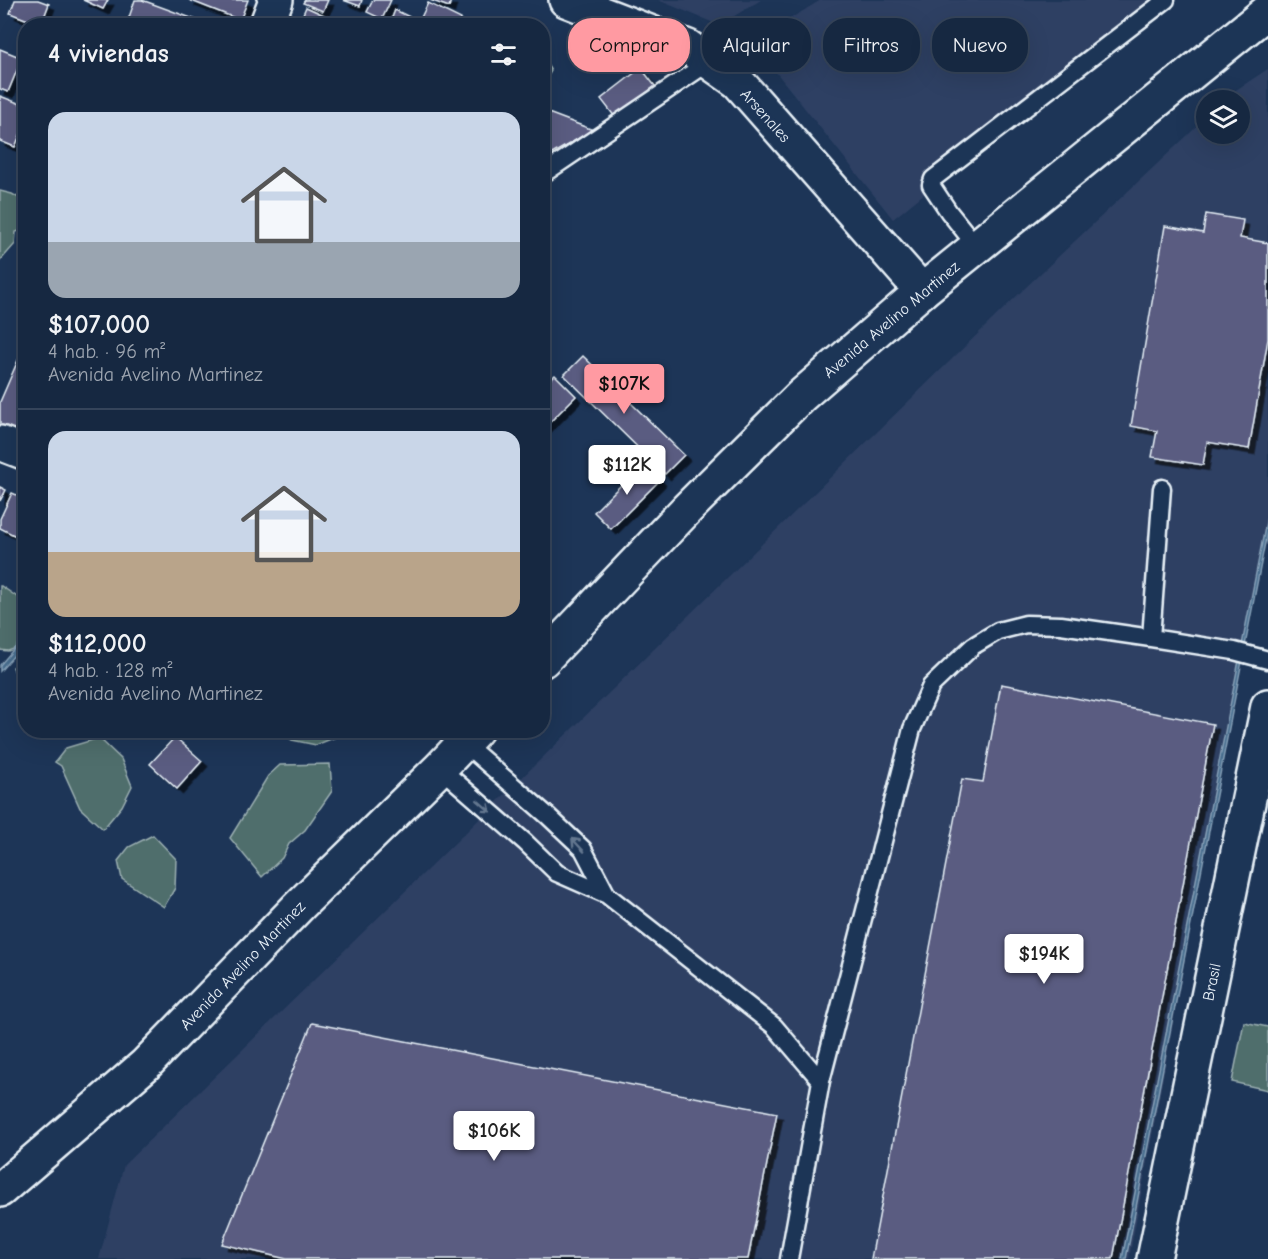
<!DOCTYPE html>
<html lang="es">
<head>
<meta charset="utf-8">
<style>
	body { margin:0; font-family:"Comic Neue",sans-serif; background:#1f3048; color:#f1f3f6; height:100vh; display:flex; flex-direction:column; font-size:22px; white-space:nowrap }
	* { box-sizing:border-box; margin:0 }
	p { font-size:20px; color:#9ea6b1 }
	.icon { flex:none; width:33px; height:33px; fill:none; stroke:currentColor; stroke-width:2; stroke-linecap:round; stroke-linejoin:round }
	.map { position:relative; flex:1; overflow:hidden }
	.details { position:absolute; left:18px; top:18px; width:532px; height:720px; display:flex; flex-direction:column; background:#162841; border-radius:24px; box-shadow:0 6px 24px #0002,0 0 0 2px #35445a }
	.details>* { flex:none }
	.banner { position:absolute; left:568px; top:18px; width:570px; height:54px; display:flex; gap:12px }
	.fabs { position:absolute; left:1196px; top:90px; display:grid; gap:12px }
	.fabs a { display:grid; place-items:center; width:54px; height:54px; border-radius:50%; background:#162841; box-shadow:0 6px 24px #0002,0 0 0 2px #35445a; font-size:30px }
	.price { position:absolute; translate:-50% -51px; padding:0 14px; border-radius:6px; background:#fff; color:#222; font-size:20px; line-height:39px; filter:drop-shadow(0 2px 3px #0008) }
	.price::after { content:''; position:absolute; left:50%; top:36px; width:18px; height:14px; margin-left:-9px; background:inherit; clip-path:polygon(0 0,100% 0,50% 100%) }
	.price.on { background:#ff9aa2; color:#111 }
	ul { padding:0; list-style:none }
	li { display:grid; align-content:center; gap:12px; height:318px; padding:0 30px }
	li+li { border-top:2px solid #35445a }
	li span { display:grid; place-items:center; height:186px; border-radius:18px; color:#555 }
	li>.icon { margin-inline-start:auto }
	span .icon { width:108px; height:108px; fill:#fffc; stroke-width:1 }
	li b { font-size:26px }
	h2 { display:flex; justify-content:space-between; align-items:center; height:72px; padding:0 30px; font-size:26px }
	.chip { padding:0 21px; border-radius:24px; background:#162841; box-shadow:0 6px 24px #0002,0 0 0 2px #35445a; font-size:21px; line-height:54px }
	.chip.on { background:#ff9aa2; color:#111 }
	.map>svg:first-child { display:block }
	.built { fill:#2f4164 }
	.green { fill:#506e6c; stroke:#9cb0b2; stroke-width:1.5 }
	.water { fill:#466c8d; stroke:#87a1b8; stroke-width:1.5 }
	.building { fill:#5a5c81; stroke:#e8f1f8; stroke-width:1.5; filter:url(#shadow) }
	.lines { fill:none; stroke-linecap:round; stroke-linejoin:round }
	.service-casing { stroke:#e8f1f8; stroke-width:21 }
	.minor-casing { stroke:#e8f1f8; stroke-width:38 }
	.secondary-casing { stroke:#e8f1f8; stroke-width:38 }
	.primary-casing { stroke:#e8f1f8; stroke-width:38 }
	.service { stroke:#1d3557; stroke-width:16 }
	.minor { stroke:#1d3557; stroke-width:33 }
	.secondary { stroke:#1d3557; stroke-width:33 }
	.primary { stroke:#1d3557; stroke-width:33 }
	.oneway { stroke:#64778f }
	.labels { text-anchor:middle; stroke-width:4.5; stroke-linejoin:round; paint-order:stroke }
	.street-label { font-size:16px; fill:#e8f1f8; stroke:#1d3557 }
</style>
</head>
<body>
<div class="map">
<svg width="1268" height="1259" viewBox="0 0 1268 1259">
	<defs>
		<filter id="shadow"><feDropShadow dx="5.5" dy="5.5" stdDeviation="0" flood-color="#0009"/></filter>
	</defs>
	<rect width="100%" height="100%" fill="#1d3557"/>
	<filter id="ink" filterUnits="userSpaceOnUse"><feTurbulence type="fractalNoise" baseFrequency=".0167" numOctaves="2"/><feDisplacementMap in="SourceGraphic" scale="12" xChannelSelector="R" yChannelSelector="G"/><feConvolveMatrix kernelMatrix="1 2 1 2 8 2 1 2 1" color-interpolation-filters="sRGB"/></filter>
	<g filter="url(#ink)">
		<path class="built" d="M658,0H761L719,25Z
			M821,0H1162L893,219L752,42Z
			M1268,69V514L1129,1259H99L124,1165L1024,289L1206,118V134H1239V100H1224L1233,92Z"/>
		<path class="green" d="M543,39L546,47V63L551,71L543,84Z
			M0,191L12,194L26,202L25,229L16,232L15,244L0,261Z
			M0,586H1L23,601L25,606V632L19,647L8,651L0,650Z
			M25,660L26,684H25L16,676L13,667Z
			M345,730L346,733L316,745L292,740L278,731Z
			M99,738L121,759L132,786L122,806L103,829L80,808L61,766L55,762L66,748Z
			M330,764L332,791L305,830L289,844L282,858L262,877L230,838L268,776L280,765Z
			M153,835L176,859L175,888L164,907L122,879L118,861L129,847Z
			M1244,1022L1268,1027V1090L1232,1082Z"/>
		<path class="water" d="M1268,512V527L1126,1259H1122Z
			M25,636V643L0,671V665Z"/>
		<path class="building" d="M15,0H38L49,4L41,25L10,13Z
			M83,0H108L103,9Z
			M135,0H142L213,26H126Z
			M189,0H248L240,20Z
			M305,0H328L323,11L303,3Z
			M343,0H362L360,6Z
			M373,0H391L382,19L367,12Z
			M430,0H451L449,7Z
			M428,3L461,19L458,26H417Z
			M306,7L348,26H298Z
			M395,10L416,20L413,26H396L390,23Z
			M0,49L22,58L8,92L0,89Z
			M641,68L655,86L615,117L601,99Z
			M0,96L26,106V121L15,147L0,141Z
			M543,111L593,130L552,154L543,150Z
			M1206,214L1243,220L1240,238L1268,243V339L1249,449L1207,442L1203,465L1152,457L1157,431L1131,426L1165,226L1203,233Z
			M583,356L684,455L665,474L564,375Z
			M19,358L26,361V421L20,434L0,426V402Z
			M555,375L576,396L543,429V386Z
			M643,463L660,480L611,529L594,512Z
			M0,487L6,490L0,501Z
			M12,493L26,499V517L16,536L0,528V519Z
			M1001,684L1213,724L1113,1259H871L962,779L983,782Z
			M175,737L202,761L177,789L150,764Z
			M312,1023L777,1113L748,1259H287L222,1244Z"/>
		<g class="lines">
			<defs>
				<path id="service" d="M543,174L709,62
					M977,247L949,212L931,185L933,179L1166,0
					M1151,638L1162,488
					M445,730L464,743L548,816L583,849L607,895
					M440,768L525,842L557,873L607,895L774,1026L821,1081L912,729L931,686L973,646L998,631L1026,624L1061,625L1151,638L1234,651L1268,660
					M789,1259L821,1081"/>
				<path id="minor" d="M266,26L276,0
					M0,443L26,453"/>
				<path id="secondary" d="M566,0L688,47L738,82L922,291
					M1154,1259L1268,706"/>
				<path id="primary" d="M543,660L687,509L801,396L922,291L1268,11
					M0,1190L145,1065L300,905L440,768L476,730"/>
			</defs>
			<use href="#service" class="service-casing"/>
			<use href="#minor" class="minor-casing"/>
			<use href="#secondary" class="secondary-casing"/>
			<use href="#primary" class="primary-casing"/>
			<use href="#service" class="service"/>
			<use href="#minor" class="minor"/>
			<use href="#secondary" class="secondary"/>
			<use href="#primary" class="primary"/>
		</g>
		<defs><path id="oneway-shaft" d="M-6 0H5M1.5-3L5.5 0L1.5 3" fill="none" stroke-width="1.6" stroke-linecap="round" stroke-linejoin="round" transform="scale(1.5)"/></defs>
		<g class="oneway">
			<use href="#oneway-shaft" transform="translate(484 806) rotate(41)"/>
			<use href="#oneway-shaft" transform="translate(578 845) rotate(-133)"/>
		</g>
	</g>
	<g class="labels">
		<g class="street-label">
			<text transform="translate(766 115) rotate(48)" y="6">Arsenales</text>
			<text transform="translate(891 319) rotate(-40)" y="6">Avenida Avelino Martinez</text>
			<text transform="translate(242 965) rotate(-46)" y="6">Avenida Avelino Martinez</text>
			<text transform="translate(1211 982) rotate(-78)" y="6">Brasil</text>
		</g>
	</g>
</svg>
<div class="fabs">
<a><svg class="icon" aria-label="layers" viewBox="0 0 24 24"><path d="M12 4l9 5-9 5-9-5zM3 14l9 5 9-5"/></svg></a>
</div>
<b class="price on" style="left:624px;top:415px">$107K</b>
<b class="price" style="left:627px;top:496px">$112K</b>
<b class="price" style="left:1044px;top:985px">$194K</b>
<b class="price" style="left:494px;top:1162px">$106K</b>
<div class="banner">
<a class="chip on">Comprar</a>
<a class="chip">Alquilar</a>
<a class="chip">Filtros</a>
<a class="chip">Nuevo</a>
</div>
<section class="details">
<h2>4 viviendas<svg class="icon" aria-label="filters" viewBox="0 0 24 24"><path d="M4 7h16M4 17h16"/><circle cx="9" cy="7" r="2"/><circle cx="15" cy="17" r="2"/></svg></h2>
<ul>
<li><span style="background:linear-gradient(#c9d6e8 70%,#9aa5b1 0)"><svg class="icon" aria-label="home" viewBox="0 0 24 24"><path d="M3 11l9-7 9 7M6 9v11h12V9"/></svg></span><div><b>$107,000</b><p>4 hab. · 96 m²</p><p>Avenida Avelino Martinez</p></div></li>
<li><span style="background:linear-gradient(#c9d6e8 65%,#b9a48a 0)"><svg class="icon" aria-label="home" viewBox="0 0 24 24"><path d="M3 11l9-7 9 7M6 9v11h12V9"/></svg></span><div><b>$112,000</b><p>4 hab. · 128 m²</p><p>Avenida Avelino Martinez</p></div></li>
</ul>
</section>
</div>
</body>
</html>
